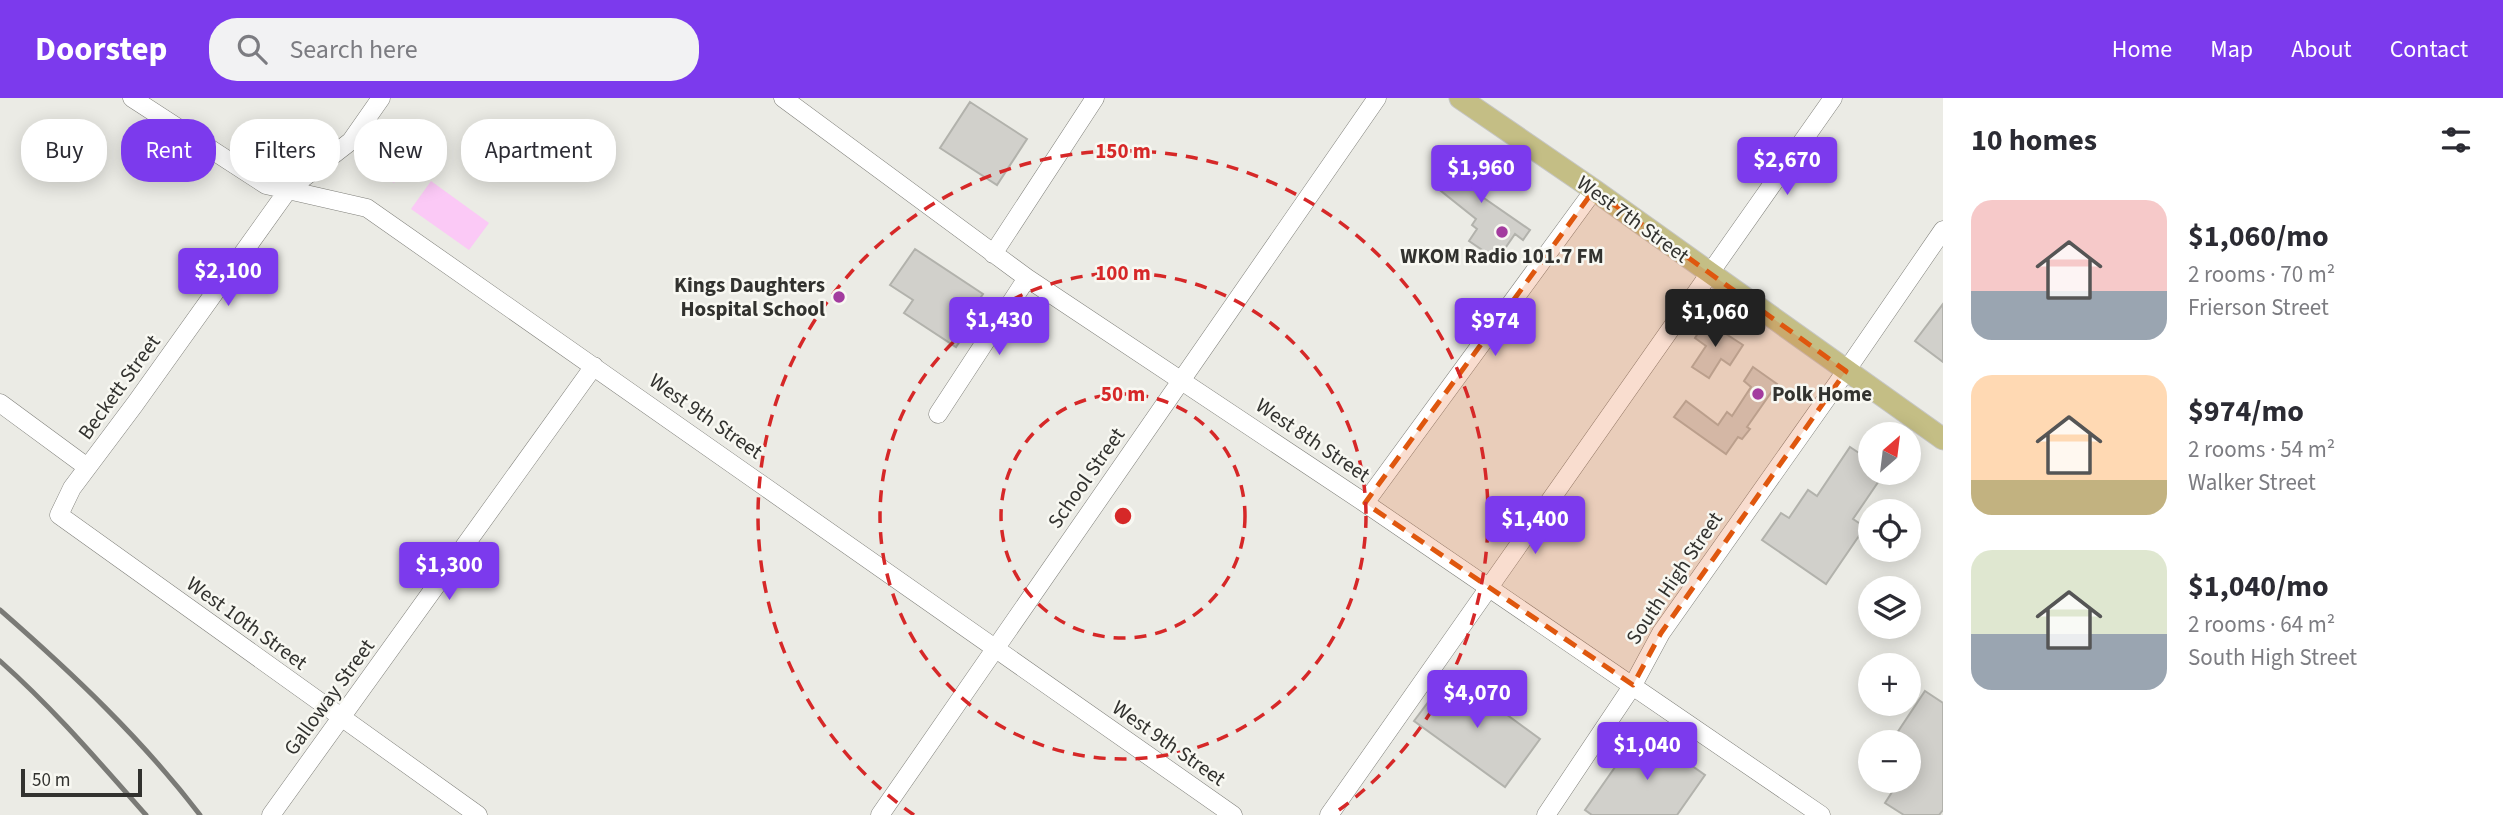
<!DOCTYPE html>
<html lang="en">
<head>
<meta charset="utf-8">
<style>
	body { margin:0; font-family:"Source Sans 3",sans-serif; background:#f2f2f3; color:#2b2b33; height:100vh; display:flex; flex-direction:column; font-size:26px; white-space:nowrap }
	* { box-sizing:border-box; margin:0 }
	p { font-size:23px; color:#7c7c81 }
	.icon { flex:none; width:38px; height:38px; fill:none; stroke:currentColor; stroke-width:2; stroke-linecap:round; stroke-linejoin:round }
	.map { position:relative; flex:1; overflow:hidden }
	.details { display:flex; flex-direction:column; background:#fff; width:560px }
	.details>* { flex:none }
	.hud { position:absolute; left:21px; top:21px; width:665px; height:63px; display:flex; gap:14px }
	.needle { width:46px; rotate:28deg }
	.controls { position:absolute; left:1858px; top:324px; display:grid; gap:14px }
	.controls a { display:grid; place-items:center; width:63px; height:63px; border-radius:50%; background:#fff; box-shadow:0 4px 18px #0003; font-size:35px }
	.scale { position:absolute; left:21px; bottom:18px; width:121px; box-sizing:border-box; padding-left:7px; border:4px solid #32322f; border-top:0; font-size:19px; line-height:24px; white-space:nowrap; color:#32322f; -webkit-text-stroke:5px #f8f8f2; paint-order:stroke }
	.price { position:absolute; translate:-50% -60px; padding:0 16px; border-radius:7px; background:#7c3aed; color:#fff; font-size:23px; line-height:46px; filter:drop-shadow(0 2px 4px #0008) }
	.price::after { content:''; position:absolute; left:50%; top:42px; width:21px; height:16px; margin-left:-10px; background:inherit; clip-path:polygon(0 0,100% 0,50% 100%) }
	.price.current { background:#222; color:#fff }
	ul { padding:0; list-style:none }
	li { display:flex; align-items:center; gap:21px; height:175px; padding:0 28px }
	li span { display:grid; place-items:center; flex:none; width:196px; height:140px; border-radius:21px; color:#555 }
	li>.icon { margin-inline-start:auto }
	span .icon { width:84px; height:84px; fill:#fffc; stroke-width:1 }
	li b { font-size:30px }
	h2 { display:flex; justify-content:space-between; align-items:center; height:84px; padding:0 28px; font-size:30px }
	.chip { padding:0 24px; border-radius:28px; background:#fff; box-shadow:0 4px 18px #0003; font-size:24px; line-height:63px }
	.chip.current { background:#7c3aed; color:#fff }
	header { display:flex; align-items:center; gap:42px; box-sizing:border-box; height:98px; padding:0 35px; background:#7c3aed; color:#fff }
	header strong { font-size:33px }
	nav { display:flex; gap:38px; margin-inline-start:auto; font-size:24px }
	.search { width:490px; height:63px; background:#f2f2f3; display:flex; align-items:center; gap:18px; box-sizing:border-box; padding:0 24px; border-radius:28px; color:#7c7c81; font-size:26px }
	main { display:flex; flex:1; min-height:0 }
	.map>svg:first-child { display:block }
	.green { fill:#fbc9f6 }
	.building { fill:#d1d0cb; stroke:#b2b2ac; stroke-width:2 }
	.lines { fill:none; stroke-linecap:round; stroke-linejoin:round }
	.minor-casing { stroke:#80807b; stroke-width:19 }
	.major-casing { stroke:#c6c6c5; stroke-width:23 }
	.minor { stroke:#fff; stroke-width:18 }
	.major { stroke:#c4be85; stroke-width:21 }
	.rail { stroke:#7a7a76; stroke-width:5 }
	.marked { fill:#df570e; fill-opacity:0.2; stroke:#df570e; stroke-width:5; stroke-dasharray:14 9; stroke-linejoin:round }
	.ring { fill:none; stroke:#d62828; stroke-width:3.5; stroke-dasharray:12 9 }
	.poi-dot { fill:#a33c9f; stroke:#f8f8f2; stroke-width:2.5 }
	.labels { text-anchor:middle; stroke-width:5; stroke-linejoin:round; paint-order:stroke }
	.street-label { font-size:21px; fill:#32322f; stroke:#f8f8f2 }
	.poi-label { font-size:21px; font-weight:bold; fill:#32322f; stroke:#f8f8f2 }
	.centre { fill:#d62828; stroke:#f8f8f2; stroke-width:3.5 }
	.ring-label { font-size:21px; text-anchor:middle; font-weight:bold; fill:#d62828; stroke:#f8f8f2; stroke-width:5; stroke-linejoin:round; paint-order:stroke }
</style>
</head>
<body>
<header>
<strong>Doorstep</strong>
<div class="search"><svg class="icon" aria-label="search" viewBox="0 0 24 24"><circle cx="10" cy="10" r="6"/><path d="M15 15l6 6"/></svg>Search here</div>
<nav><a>Home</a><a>Map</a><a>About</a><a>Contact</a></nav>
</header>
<main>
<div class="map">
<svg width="1943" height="717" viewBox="0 0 1943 717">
	<rect width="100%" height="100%" fill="#ebebe5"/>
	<path class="green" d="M406,23L428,38L394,85L373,69Z
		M431,83L489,125L469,152L411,111Z"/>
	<path class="building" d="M970,4L1027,41L997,87L940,50Z
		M1465,52L1497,77L1481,98L1530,132L1523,142L1515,136L1497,162L1469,143L1477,131L1472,127L1476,121L1436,89Z
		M915,151L983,196L960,230L966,234L956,249L904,215L913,202L890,187Z
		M1943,206V264L1915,243Z
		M1706,223L1743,247L1730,267L1721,261L1709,280L1692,269L1706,248L1695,240Z
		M1753,269L1777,286L1747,329L1750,331L1742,341L1738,339L1726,356L1674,319L1686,303L1718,327L1727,314L1732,318L1751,289L1744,283Z
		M1850,349L1871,363V374H1885L1853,421L1865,429L1826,486L1762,442L1781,415L1789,420L1808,392L1817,398Z
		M1450,575L1540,641L1505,689L1414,623Z
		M1925,593L1943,605V712L1939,717H1904L1885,705L1894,691L1881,682H1909V644H1891Z
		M1641,632L1705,677L1677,717H1592L1585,712Z"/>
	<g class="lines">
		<defs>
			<path id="minor" d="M132,0L266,87L367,110L1233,717
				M381,0L351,43L288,92L135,306L72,390L59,417L478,717
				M783,0L1027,180L1365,405L1821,717
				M993,156L1095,0
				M0,305L87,369
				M938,316L1027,180
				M1365,405L1594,92
				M271,717L594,268
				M880,717L1377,0
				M1329,717L1833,0
				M1546,717L1633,587L1661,535L1846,273L1943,132"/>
			<path id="major" d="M1460,0L1594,92L1943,341"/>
		</defs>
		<use href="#minor" class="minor-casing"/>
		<use href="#major" class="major-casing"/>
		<use href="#minor" class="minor"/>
		<use href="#major" class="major"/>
		<path class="rail" d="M0,512C72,575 142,641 200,717
			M0,563C53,610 99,664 146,717"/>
	</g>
	<path class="marked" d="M1594,92L1846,273L1661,535L1633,587L1365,405Z"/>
	<g class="ring">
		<circle cx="1123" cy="418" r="122"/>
		<circle cx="1123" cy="418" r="243"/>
		<path d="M914 717A365 365 0 1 1 1332 717"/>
	</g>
	<g class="poi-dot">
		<circle cx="1502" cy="134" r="7"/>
		<circle cx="839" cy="199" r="7"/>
		<circle cx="1758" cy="296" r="7"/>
	</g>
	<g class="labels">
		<g class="street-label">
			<text transform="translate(1633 121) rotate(36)" y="7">West 7th Street</text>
			<text transform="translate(119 289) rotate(-54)" y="7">Beckett Street</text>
			<text transform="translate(706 318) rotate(35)" y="7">West 9th Street</text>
			<text transform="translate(1313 342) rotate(34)" y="7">West 8th Street</text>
			<text transform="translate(1086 380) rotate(-55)" y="7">School Street</text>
			<text transform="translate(1674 480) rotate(-56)" y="7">South High Street</text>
			<text transform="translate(247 525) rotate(36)" y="7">West 10th Street</text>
			<text transform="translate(329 599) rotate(-54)" y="7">Galloway Street</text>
			<text transform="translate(1169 645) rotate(35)" y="7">West 9th Street</text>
		</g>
		<g class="poi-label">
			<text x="1502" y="165">WKOM Radio 101.7 FM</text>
			<text x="825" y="194" text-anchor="end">Kings Daughters<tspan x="825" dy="24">Hospital School</tspan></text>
			<text x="1772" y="303" text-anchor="start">Polk Home</text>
		</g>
	</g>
	<circle cx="1123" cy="418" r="10" class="centre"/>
	<g class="ring-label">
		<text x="1123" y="60">150 m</text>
		<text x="1123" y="182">100 m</text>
		<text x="1123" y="303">50 m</text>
	</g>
</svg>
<div class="controls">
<a><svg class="needle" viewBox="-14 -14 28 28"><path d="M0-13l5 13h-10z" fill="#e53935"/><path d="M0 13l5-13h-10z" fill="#7c7c81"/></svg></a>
<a><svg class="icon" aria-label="locate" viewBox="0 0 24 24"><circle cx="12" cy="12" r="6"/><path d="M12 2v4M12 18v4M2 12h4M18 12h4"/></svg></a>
<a><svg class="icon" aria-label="layers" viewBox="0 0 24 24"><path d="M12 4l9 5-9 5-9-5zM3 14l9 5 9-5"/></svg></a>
<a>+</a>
<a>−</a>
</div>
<div class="scale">50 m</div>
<b class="price" style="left:1787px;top:99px">$2,670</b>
<b class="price" style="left:1481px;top:107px">$1,960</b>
<b class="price" style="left:228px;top:210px">$2,100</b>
<b class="price current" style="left:1715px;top:251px">$1,060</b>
<b class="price" style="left:999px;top:259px">$1,430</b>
<b class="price" style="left:1495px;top:260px">$974</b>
<b class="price" style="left:1535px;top:458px">$1,400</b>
<b class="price" style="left:449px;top:504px">$1,300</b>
<b class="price" style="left:1477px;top:632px">$4,070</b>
<b class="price" style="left:1647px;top:684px">$1,040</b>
<div class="hud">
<a class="chip">Buy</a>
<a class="chip current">Rent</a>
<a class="chip">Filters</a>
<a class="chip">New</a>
<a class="chip">Apartment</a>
</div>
</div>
<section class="details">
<h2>10 homes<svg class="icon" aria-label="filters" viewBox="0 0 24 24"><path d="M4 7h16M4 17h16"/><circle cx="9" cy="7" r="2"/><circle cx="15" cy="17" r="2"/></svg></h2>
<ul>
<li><span style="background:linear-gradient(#f6c9c9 65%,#9aa5b1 0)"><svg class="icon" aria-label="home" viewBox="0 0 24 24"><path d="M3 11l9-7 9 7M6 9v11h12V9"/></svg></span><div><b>$1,060/mo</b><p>2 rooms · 70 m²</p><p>Frierson Street</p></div></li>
<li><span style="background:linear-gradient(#ffd9b3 75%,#c2b280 0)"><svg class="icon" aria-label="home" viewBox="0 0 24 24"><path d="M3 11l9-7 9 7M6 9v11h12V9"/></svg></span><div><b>$974/mo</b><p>2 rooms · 54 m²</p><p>Walker Street</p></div></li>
<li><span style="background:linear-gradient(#dfe7d0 60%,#9aa5b1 0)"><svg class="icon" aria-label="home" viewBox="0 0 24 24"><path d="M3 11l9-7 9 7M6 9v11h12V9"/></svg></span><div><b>$1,040/mo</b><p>2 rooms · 64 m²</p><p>South High Street</p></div></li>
</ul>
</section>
</main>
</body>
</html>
